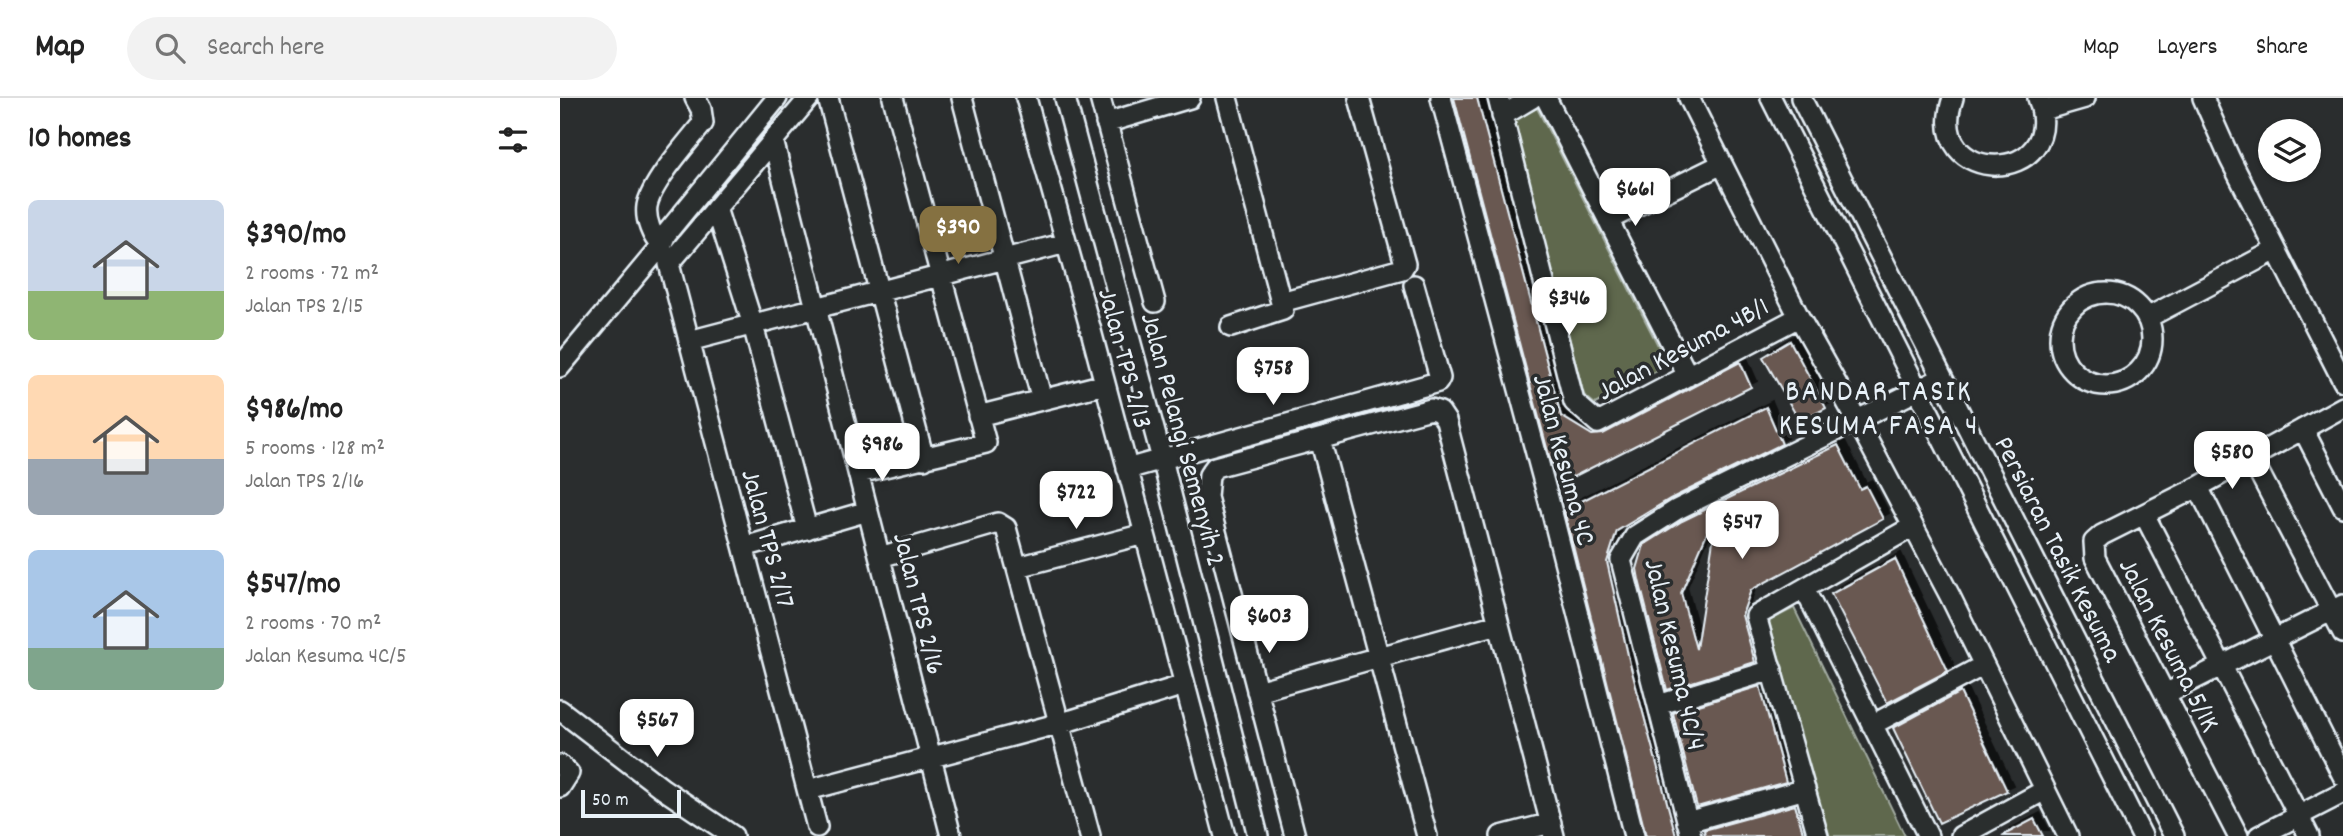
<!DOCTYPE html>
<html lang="en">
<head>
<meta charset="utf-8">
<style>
	body { margin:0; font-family:Dekko,sans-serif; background:#f2f2f2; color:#222; height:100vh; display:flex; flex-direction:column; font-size:26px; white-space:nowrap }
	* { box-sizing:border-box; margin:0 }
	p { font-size:23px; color:#767676 }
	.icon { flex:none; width:38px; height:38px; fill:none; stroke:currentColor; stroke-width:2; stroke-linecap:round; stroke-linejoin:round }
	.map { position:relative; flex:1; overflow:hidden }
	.panel { display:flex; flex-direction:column; background:#fff; width:560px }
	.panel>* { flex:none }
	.fabs { position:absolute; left:1698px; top:21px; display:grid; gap:14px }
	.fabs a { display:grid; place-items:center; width:63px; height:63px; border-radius:50%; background:#fff; box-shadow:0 2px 5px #0004; font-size:35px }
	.scale { position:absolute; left:21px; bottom:18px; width:100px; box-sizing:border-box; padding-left:7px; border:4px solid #e8f1f8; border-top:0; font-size:19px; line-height:24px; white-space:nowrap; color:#e8f1f8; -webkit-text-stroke:5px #2a2d2e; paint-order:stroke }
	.price { position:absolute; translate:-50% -60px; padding:0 16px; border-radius:14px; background:#fff; color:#222; font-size:23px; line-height:46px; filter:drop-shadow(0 2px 4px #0008) }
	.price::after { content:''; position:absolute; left:50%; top:42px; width:21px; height:16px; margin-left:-10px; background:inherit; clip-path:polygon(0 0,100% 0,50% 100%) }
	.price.current { background:#857141; color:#fff }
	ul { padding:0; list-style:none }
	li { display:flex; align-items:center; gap:21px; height:175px; padding:0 28px }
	li span { display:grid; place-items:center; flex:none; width:196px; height:140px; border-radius:10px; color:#555 }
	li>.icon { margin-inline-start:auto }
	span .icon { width:84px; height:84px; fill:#fffc; stroke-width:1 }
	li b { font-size:30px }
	h2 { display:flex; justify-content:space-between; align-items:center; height:84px; padding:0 28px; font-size:30px }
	header { display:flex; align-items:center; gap:42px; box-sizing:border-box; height:98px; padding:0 35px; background:#fff; border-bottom:2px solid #e0e0e0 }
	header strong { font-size:33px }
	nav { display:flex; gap:38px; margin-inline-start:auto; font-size:24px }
	.search { width:490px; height:63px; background:#f2f2f2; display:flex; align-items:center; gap:18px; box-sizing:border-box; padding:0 24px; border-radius:38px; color:#767676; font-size:26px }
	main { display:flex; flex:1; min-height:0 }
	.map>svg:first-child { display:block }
	.green { fill:#5e674d; stroke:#a3aca2; stroke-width:2 }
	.building { fill:#695851; stroke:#e8f1f8; stroke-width:2; fill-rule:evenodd; filter:url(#shadow) }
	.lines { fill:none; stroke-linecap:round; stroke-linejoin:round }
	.minor-casing { stroke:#e8f1f8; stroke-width:24 }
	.minor { stroke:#2a2d2e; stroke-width:19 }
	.labels { text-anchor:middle; stroke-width:7; stroke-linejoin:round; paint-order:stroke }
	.street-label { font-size:28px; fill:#e8f1f8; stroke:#2a2d2e }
	.neighbourhood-label { font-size:30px; letter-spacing:2px; fill:#e8f1f8; stroke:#2a2d2e }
</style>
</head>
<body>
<header>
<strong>Map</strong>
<div class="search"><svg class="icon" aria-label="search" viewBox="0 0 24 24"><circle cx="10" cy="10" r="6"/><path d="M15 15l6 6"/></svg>Search here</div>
<nav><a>Map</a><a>Layers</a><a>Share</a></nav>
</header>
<main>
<section class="panel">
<h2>10 homes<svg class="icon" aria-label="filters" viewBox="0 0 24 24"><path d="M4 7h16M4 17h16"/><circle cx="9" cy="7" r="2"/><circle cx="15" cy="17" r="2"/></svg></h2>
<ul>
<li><span style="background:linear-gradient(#c9d6e8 65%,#8fb573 0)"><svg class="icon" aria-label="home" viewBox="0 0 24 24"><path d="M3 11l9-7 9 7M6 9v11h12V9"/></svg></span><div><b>$390/mo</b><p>2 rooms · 72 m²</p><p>Jalan TPS 2/15</p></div></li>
<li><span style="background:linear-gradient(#ffd9b3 60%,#9aa5b1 0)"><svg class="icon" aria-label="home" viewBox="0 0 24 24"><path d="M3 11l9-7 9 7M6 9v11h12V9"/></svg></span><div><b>$986/mo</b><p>5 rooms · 128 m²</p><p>Jalan TPS 2/16</p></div></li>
<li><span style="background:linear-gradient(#a9c7e8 70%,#7fa58c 0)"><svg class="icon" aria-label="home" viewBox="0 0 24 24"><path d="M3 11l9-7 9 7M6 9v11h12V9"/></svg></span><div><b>$547/mo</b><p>2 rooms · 70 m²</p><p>Jalan Kesuma 4C/5</p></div></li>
</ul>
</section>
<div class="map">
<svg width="1783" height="738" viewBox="0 0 1783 738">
	<defs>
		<filter id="shadow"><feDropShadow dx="6" dy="-6" stdDeviation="0" flood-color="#0009"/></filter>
	</defs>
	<rect width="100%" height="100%" fill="#2a2d2e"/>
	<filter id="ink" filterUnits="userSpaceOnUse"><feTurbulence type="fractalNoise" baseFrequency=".0143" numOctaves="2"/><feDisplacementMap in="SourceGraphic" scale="14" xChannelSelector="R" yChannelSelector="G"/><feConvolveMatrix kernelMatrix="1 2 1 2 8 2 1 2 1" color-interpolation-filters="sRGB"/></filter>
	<g filter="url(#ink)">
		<path class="green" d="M977,10L1108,267L1035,306L1024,297L953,23Z
			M1234,510L1345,738H1267L1209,523Z"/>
		<path class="building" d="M894,0H917L1001,318L1032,337L1043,336L1180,264L1191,289L1013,379L991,365Z
			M1230,243L1266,310L1240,324L1203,259Z
			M1206,309L1222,346L1110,401L1057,433L1047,464L1070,566L1116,738H1086L1004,412Z
			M1278,347L1300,391L1306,388L1323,421L1191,492L1182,517L1195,564L1107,592L1079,482L1077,471L1084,447L1122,423ZM1155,416L1157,417L1136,551L1121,495Z
			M1335,461L1388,573L1327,605L1271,496Z
			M1200,588L1226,684L1137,709L1113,615Z
			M1400,594L1447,693L1379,725L1333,630Z
			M1235,707L1244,738H1145L1144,732Z
			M1474,721L1483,738H1442Z"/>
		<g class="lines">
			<defs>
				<path id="minor" d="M249,0L109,166L257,729
					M268,0L364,361
					M402,0L482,302
					M466,0L530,229L665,738
					M505,0L602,361L698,738
					M540,0L595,204
					M667,0L723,212L671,229
					M881,0L991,411L1074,738
					M938,0L1014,304L1038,325L1239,219
					M986,0L1128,278
					M1129,0L1239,219L1298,324L1390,498L1508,738
					M1211,0L1582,738
					M1241,0L1614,738
					M1393,0C1362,90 1510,89 1478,0
					M1643,0L1670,61L1783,283
					M1483,12L1525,0
					M942,18L972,0
					M546,25L630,0
					M213,42L391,738
					M156,110L193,227L247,431
					M1048,122L1162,66
					M101,148C92,138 85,122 87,108C91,85 128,44 143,25L141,11L135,0
					M1500 241a46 46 0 1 1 92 0a46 46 0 1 1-92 0Z
					M721,204L842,171L845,166L799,0
					M1587,220L1716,152
					M129,243L506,145
					M0,269L101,148L106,136L217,0
					M418,318L545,286
					M1743,331L1783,409
					M760,341L867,738
					M1691,359L1783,535
					M567,371L878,284L880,280L854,187
					M299,375L426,345L333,0
					M1638,389L1783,678
					M1584,416L1749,738
					M184,449L308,413
					M320,459L438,425L446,430L530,738
					M458,469L584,436
					M1245,492L1368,738
					M697,593L938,526
					M1605,596L1783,507
					M1098,607L1212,572
					M0,612L103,691L173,738
					M1312,627L1424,567
					M0,667L9,675L0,689
					M248,692L512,622L624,587
					M1127,724L1245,691
					M735,738L647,399L649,377L655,369L871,311L880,314L886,323L994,738
					M941,738L991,725
					M1131,738L1061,462L1075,438L1116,412L1382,280
					M1258,738L1196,518L1352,429
					M1401,738L1485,692
					M1678,738L1535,460L1534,444L1542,437L1638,389L1783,309
					M1699,738L1783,695"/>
			</defs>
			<use href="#minor" class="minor-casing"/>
			<use href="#minor" class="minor"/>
		</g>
	</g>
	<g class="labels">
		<g class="street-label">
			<text transform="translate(1122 249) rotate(-28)" y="10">Jalan Kesuma 4B/1</text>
			<text transform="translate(567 260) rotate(75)" y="10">Jalan TPS 2/13</text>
			<text transform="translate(625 341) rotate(75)" y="10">Jalan Pelangi Semenyih 2</text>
			<text transform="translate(1006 361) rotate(75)" y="10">Jalan Kesuma 4C</text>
			<text transform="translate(210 440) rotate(75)" y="10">Jalan TPS 2/17</text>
			<text transform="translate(1500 450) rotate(63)" y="10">Persiaran Tasik Kesuma</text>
			<text transform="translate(361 505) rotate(76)" y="10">Jalan TPS 2/16</text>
			<text transform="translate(1611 546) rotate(63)" y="10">Jalan Kesuma 5/1K</text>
			<text transform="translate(1117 556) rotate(77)" y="10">Jalan Kesuma 4C/4</text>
		</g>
		<g class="neighbourhood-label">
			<text x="1319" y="302">BANDAR TASIK<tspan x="1319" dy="34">KESUMA FASA 4</tspan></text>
		</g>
	</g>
</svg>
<div class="fabs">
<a><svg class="icon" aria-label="layers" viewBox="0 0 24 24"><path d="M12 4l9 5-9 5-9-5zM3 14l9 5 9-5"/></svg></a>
</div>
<div class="scale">50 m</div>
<b class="price" style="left:1075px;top:130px">$661</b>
<b class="price current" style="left:398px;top:168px">$390</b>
<b class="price" style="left:1009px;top:239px">$346</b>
<b class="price" style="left:713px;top:309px">$758</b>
<b class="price" style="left:322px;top:385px">$986</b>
<b class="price" style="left:1672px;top:393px">$580</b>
<b class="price" style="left:516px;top:433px">$722</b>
<b class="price" style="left:1182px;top:463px">$547</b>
<b class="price" style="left:709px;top:557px">$603</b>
<b class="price" style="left:97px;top:661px">$567</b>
</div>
</main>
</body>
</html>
